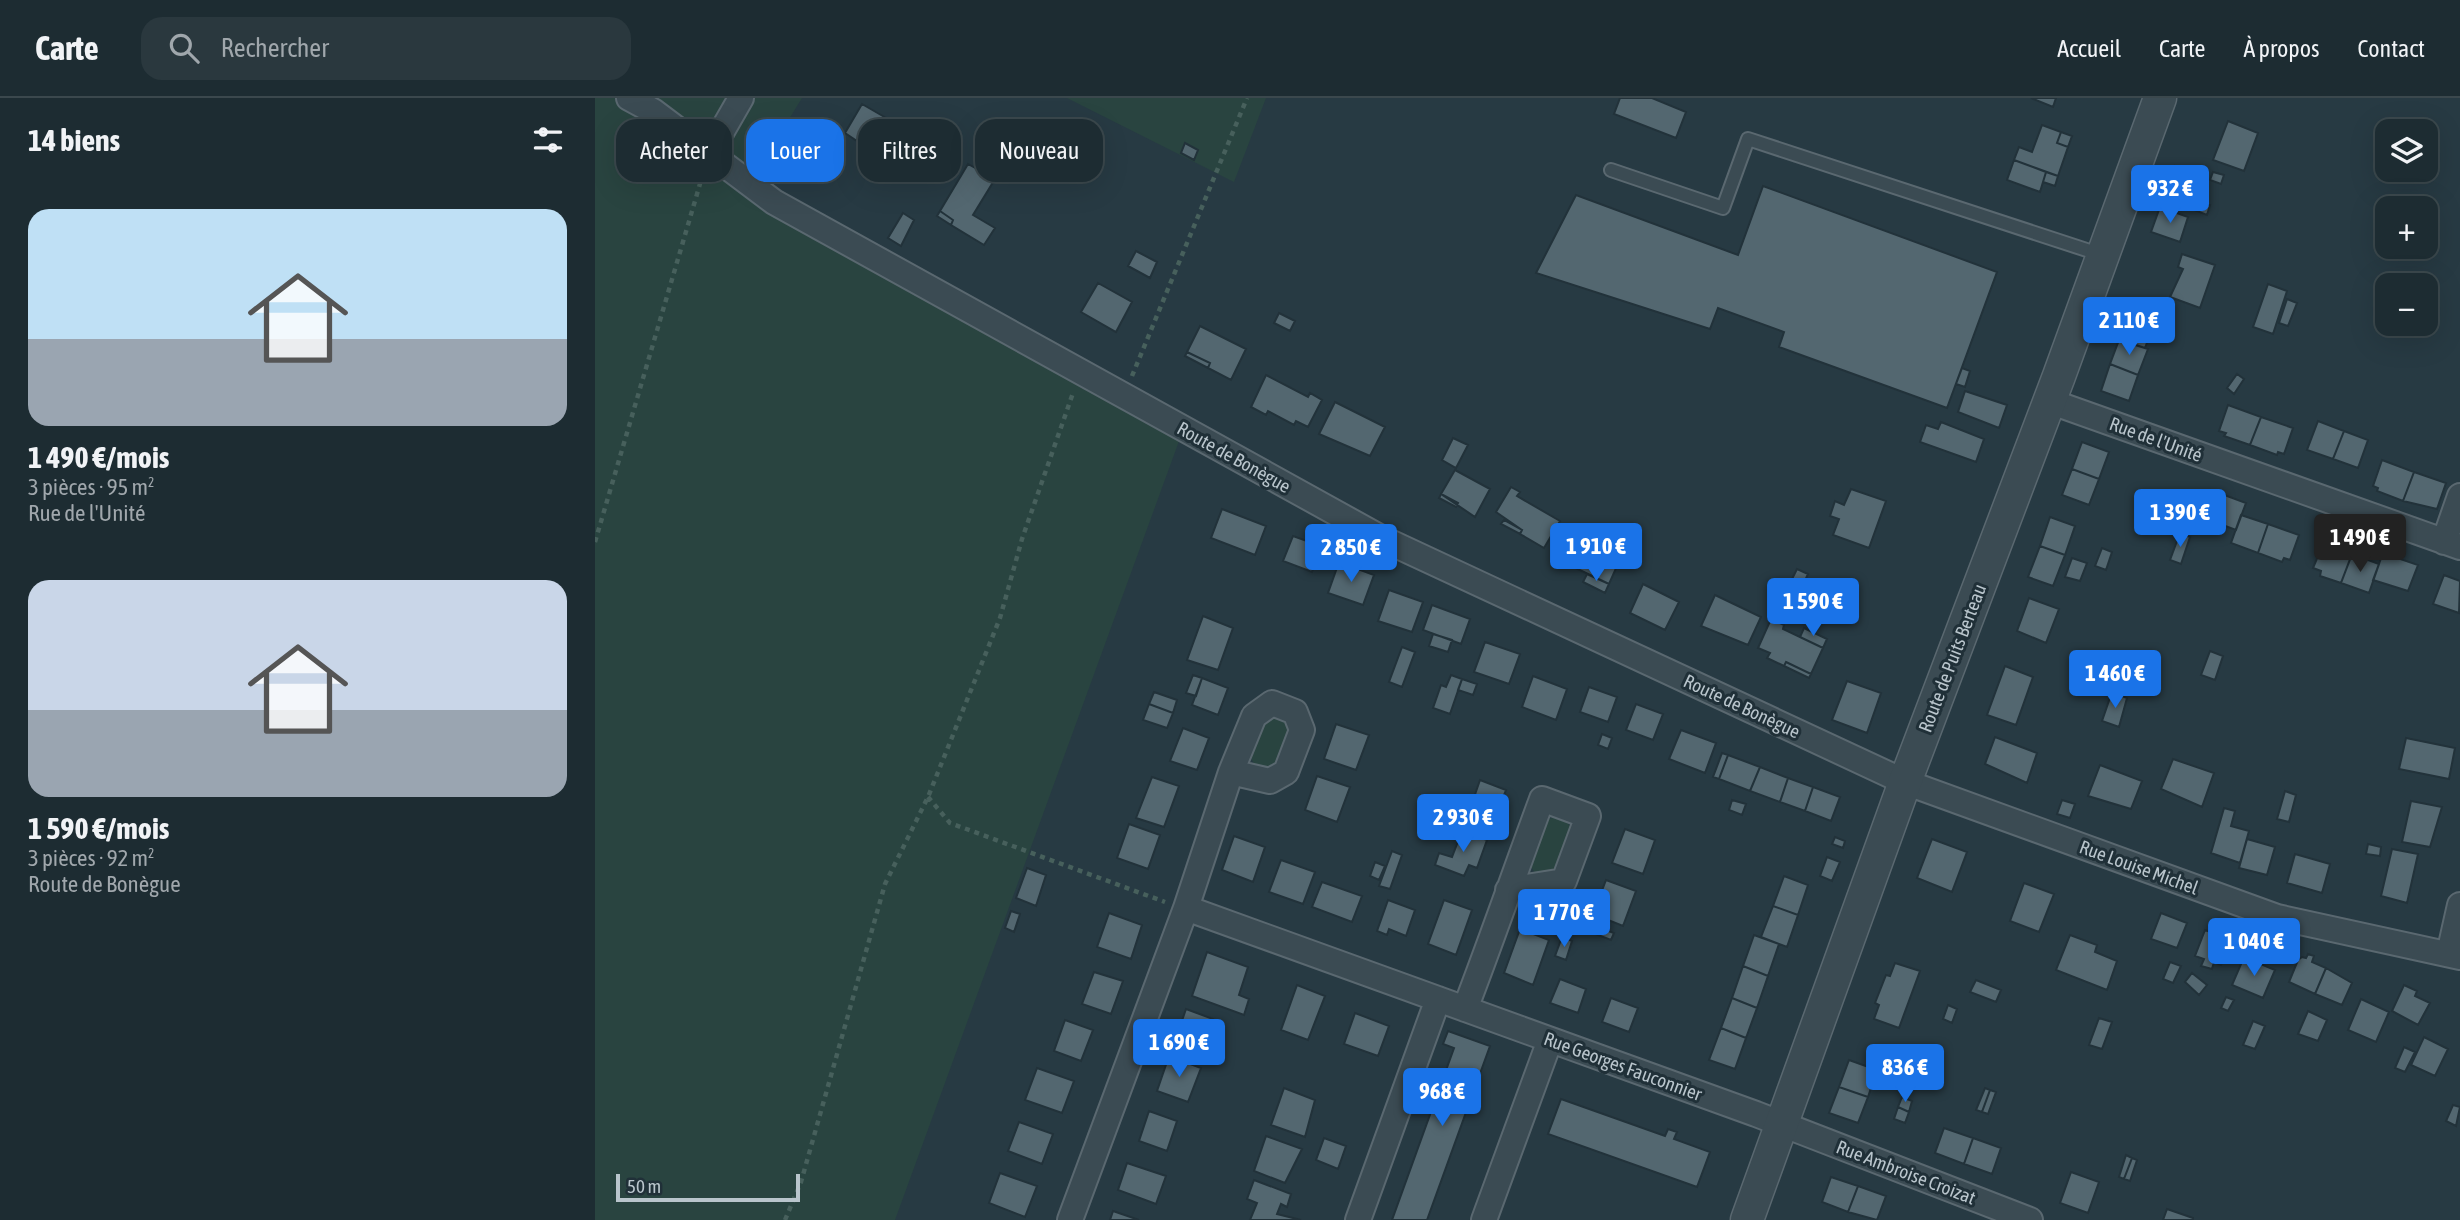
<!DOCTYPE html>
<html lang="fr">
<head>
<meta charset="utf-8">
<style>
	body { margin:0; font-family:"Asap Condensed",sans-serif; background:#2a383e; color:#f1f3f6; height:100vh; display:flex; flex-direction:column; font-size:26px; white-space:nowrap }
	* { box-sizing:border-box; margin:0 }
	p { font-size:23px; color:#a0a7ac }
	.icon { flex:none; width:38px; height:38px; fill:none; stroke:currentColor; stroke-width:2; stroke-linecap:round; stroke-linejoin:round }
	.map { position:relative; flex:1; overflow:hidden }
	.drawer { display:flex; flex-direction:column; background:#1d2c32; width:595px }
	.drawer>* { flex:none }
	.hud { position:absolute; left:21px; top:21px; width:665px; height:63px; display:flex; gap:14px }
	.controls { position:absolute; left:1780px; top:21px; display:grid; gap:14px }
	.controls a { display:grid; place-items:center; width:63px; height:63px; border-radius:14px; background:#1d2c32; box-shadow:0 7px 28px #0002,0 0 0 2px #3b484d; font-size:35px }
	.scale { position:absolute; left:21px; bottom:18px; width:184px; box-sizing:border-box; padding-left:7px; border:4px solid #b9c5cc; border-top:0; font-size:19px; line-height:24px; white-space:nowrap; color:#b9c5cc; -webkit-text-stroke:5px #203038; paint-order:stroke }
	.price { position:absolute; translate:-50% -60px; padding:0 16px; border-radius:7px; background:#1a73e8; color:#fff; font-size:23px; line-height:46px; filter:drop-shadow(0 2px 4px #0008) }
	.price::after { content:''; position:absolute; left:50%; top:42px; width:21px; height:16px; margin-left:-10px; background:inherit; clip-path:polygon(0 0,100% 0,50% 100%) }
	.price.on { background:#222; color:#fff }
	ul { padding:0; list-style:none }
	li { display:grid; align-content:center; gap:14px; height:371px; padding:0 28px }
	li span { display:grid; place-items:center; height:217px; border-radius:21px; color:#555 }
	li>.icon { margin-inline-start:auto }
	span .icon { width:126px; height:126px; fill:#fffc; stroke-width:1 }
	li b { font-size:30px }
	h2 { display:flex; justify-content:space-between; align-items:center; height:84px; padding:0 28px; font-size:30px }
	.chip { padding:0 24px; border-radius:21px; background:#1d2c32; box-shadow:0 7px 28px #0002,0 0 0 2px #3b484d; font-size:24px; line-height:63px }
	.chip.on { background:#1a73e8; color:#fff }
	header { display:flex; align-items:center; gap:42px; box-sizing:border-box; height:98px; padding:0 35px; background:#1d2c32; border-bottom:2px solid #3b484d }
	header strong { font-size:33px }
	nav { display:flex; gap:38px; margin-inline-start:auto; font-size:24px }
	.search { width:490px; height:63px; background:#2a383e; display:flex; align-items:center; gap:18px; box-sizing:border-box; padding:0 24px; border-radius:21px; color:#a0a7ac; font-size:26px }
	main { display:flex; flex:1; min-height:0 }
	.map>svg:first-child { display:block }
	.green { fill:#294440 }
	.building { fill:#536770; stroke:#22323a; stroke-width:2 }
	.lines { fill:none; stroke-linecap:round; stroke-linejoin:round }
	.service-casing { stroke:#5a6870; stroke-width:16 }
	.minor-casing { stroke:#5a6870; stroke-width:28 }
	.tertiary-casing { stroke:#5a6870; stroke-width:35 }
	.path { stroke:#47605c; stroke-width:4.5; stroke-dasharray:5 5; stroke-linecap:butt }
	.service { stroke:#3b4b53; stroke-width:12 }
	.minor { stroke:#3b4b53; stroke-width:24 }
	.tertiary { stroke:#3b4b53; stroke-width:32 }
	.labels { text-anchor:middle; stroke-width:6; stroke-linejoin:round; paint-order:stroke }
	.street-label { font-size:19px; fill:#b9c5cc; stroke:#203038 }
</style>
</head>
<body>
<header>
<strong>Carte</strong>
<div class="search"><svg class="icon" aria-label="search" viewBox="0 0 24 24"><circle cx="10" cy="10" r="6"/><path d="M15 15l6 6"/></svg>Rechercher</div>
<nav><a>Accueil</a><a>Carte</a><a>À propos</a><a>Contact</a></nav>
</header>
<main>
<section class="drawer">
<h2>14 biens<svg class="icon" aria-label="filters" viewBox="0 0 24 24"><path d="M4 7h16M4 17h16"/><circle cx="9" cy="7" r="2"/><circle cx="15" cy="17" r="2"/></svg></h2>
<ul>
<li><span style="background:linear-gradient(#bfe0f5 60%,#9aa5b1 0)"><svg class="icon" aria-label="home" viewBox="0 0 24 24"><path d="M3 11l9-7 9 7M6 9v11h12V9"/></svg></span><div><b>1 490 €/mois</b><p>3 pièces · 95 m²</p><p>Rue de l'Unité</p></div></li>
<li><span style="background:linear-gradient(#c9d6e8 60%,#9aa5b1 0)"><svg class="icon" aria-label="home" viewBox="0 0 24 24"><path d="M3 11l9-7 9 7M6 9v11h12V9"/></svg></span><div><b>1 590 €/mois</b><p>3 pièces · 92 m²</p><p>Route de Bonègue</p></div></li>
</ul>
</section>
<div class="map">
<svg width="1865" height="1122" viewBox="0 0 1865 1122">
	<rect width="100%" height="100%" fill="#273a43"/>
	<path class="green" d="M0,0H207L151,91L587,335L300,1122H0Z
		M472,0H671L639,84Z
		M676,619L688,621L696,627L683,669L675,674L662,671L656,660L667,625Z
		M961,719L971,723L976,730L962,771L940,775L933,764L950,722Z"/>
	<path class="building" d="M1025,0H1057L1091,14L1081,40L1019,16Z
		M1436,0H1461L1458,9Z
		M267,6L305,28L291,53L268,40L265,45L250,35Z
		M1633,23L1663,35L1649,73L1618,62Z
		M1447,27L1466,34L1462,45L1473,49L1463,78L1419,62L1424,49L1437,54Z
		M1466,34L1477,38L1473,49L1462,45Z
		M590,45L603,52L599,62L586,55Z
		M1419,62L1451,74L1445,94L1412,82Z
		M373,66L400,81L378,117L400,130L389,147L356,127L358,122L345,113Z
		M1580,68L1605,77L1597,102L1571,92Z
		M1451,74L1463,78L1460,88L1448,84Z
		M1618,74L1629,77L1626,86L1615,82Z
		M1168,88L1402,174L1352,310L1184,249L1189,234L1123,210L1115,231L941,175L981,97L1143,157Z
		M1597,100L1615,107L1612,117L1594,110Z
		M1565,109L1593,119L1585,144L1556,134Z
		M345,113L358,122L356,127L342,118Z
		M308,115L319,122L306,148L293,140Z
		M541,153L562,164L555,180L533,168Z
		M1587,156L1620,167L1605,210L1575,199L1588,171L1583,169Z
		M503,185L537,204L521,234L486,214Z
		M1673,186L1692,193L1678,236L1658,229Z
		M1692,201L1702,205L1693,228L1684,225Z
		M1530,213L1560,223L1550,250L1520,240Z
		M684,215L700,223L695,233L679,225Z
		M605,228L651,251L636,282L613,270L615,265L592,254Z
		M1524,242L1553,251L1543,277L1515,266Z
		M592,254L615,265L613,270L590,258Z
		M1515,266L1543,277L1534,303L1506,293Z
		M1367,270L1375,273L1370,289L1361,286Z
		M1642,276L1649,281L1639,296L1632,290Z
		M671,277L713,299L715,295L727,302L713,329L701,323L699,327L673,313L671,317L656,309Z
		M1370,293L1412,307L1404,330L1363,314Z
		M740,304L790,329L775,358L724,336Z
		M1633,307L1666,319L1655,347L1629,338L1631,335L1624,333Z
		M1666,319L1698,330L1689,356L1683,354L1682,357L1655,347Z
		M1723,323L1749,333L1738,361L1712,352Z
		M1346,324L1389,341L1381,364L1325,344L1331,327L1343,331Z
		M1749,333L1773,342L1763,370L1738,361Z
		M858,340L873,347L861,370L847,362Z
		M1487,344L1514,354L1504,381L1477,371Z
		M1787,362L1819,374L1808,403L1782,393L1783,390L1778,388Z
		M1477,371L1504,381L1494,407L1467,397Z
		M860,372L895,391L880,419L846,396Z
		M1819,374L1851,385L1842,411L1808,403Z
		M916,389L925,394L922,398L965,423L949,450L925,436L927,432L901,414Z
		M1256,391L1291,403L1274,450L1238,437L1244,421L1235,418L1240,403L1249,407Z
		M1616,392L1651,405L1641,432L1606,419Z
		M846,396L863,405L861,409L844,400Z
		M627,411L671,428L660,457L616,440Z
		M1646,417L1673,426L1663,455L1636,445Z
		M1455,419L1480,428L1470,457L1445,448Z
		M909,422L927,432L925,436L906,426Z
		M1673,426L1704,437L1695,462L1689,460L1687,464L1663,455Z
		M1585,435L1595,439L1586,466L1575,462Z
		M984,436L1027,457L1014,486L970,465Z
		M698,438L726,448L717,474L688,463Z
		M1728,446L1757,456L1746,485L1725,478L1726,473L1718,470Z
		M1445,448L1470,457L1458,488L1433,479Z
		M1507,450L1517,454L1511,472L1500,468Z
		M1788,455L1823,467L1813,493L1778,482Z
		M1757,456L1784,466L1774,495L1746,485Z
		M1477,460L1492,465L1485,483L1470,479Z
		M744,464L779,477L768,507L733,495Z
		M1202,471L1213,476L1208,487L1197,481Z
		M992,476L1014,486L1010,495L988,484Z
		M1849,477L1865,483L1864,515L1838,506Z
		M1048,486L1084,504L1070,532L1035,515Z
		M794,492L828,504L817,534L783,523Z
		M1120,497L1166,519L1153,547L1106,528Z
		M1434,500L1464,511L1451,545L1422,533Z
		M837,507L875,521L866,546L828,532Z
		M608,518L638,530L623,572L592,562Z
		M1176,521L1189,527L1188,531L1228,550L1216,576L1191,564L1189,568L1172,560L1175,555L1163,550Z
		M1209,530L1232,541L1228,550L1205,539Z
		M838,536L857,542L853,554L834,548Z
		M890,544L925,556L914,586L879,574Z
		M807,549L820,554L807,589L794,584Z
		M1615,553L1628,558L1620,582L1606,577Z
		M1191,564L1216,576L1214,580L1189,568Z
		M1410,568L1438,579L1421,627L1392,617Z
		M598,577L607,580L601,598L591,595Z
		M856,577L867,581L855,616L838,610L846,587L851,589Z
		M938,578L972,591L961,622L927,609Z
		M607,580L633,590L623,617L597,607Z
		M867,581L882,586L878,597L863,592Z
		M1252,583L1286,595L1272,635L1237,622Z
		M994,589L1022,599L1013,624L985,614Z
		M559,594L582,602L578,615L554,606Z
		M1517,594L1532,600L1524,629L1507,623Z
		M554,606L578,615L572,630L548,622Z
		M1041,606L1068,616L1058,642L1031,632Z
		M741,626L774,637L761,672L729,661Z
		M588,630L614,640L602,672L575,663Z
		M1086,632L1121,645L1110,675L1074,661Z
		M1007,636L1017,640L1013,651L1003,647Z
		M1400,639L1442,655L1432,685L1390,666Z
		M1811,640L1860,650L1854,681L1804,671Z
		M1127,655L1133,657L1124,681L1118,679Z
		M1133,657L1165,669L1155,693L1124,681Z
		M1578,661L1619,675L1607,709L1566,691Z
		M1505,667L1547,683L1536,711L1493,698Z
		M1165,669L1193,680L1185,704L1155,693Z
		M722,678L755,689L742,724L710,712Z
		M557,679L584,688L569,729L541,720Z
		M1193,680L1218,689L1210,713L1185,704Z
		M885,682L911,692L900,720L875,711Z
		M1218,689L1245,699L1236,723L1210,713Z
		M1690,693L1701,697L1694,724L1682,721Z
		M1137,702L1151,706L1147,717L1134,712Z
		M1467,702L1480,706L1475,720L1462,716Z
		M1816,703L1847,709L1835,749L1807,744Z
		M1629,710L1640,713L1636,728L1654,733L1645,765L1616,755Z
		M839,712L858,719L854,729L836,723Z
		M534,726L565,737L553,771L522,760Z
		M1030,731L1060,742L1048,776L1017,765Z
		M867,733L892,742L882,770L874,767L869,778L840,767L844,755L857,759Z
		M639,738L670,749L658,784L627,772Z
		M1240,739L1250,743L1248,750L1237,746Z
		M1337,741L1372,754L1357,794L1322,780Z
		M1652,741L1680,749L1672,777L1644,770Z
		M1773,746L1786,749L1785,758L1771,756Z
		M1797,751L1823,756L1812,805L1786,798Z
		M797,753L807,757L795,791L784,788Z
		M1700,756L1735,766L1727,795L1692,785Z
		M1232,759L1245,764L1237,783L1225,778Z
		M686,762L720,774L708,806L674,794Z
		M780,764L790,768L784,782L775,778Z
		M432,770L451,777L441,808L421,800Z
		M1189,778L1213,787L1203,817L1178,808Z
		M1011,782L1041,793L1028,828L998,816Z
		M727,784L767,798L757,824L717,809Z
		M1429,785L1459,796L1444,834L1415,823Z
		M793,802L820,812L811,838L794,831L792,837L782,833Z
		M849,802L877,812L861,857L833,846Z
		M1178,808L1203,817L1192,849L1166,839Z
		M416,813L425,816L419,834L410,830Z
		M514,815L547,827L536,861L502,849Z
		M1566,815L1592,825L1582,850L1556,841Z
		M997,827L1019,835L1016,842L995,834Z
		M925,831L954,842L938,887L909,875Z
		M1610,832L1636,841L1626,867L1619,864L1617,871L1606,868L1609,861L1600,858Z
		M1159,837L1184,846L1173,878L1148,868Z
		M1475,837L1502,847L1500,854L1522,863L1512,892L1461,872Z
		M967,839L977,843L971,862L960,858Z
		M612,854L653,869L644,897L654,901L649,917L597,898Z
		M1713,856L1719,858L1717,864L1731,870L1720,896L1694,884L1703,862L1707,859L1711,860Z
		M1649,859L1680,872L1668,900L1637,887Z
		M1575,864L1586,868L1578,885L1568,881Z
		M1300,865L1325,873L1304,930L1279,921L1284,907L1280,905L1291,877L1295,878Z
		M1148,868L1173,878L1162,910L1137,900Z
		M1731,870L1757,885L1747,907L1720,896Z
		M499,874L528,883L516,916L487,906Z
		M1597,875L1612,887L1604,897L1590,884Z
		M965,881L991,891L983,915L955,905Z
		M1381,882L1406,892L1401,904L1375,894Z
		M702,887L730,898L713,942L686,932Z
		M1809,887L1822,893L1820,898L1835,905L1823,927L1797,913Z
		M1631,899L1639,902L1633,913L1626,910Z
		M1016,900L1043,910L1034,934L1007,924Z
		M1137,900L1162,910L1151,940L1126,930Z
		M1766,901L1794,914L1781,944L1753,932Z
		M1353,907L1362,911L1357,925L1348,921Z
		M591,911L618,921L605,959L582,951L586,938L582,937Z
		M1713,913L1732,922L1723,943L1703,936Z
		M760,915L794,928L783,958L749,946Z
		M1504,920L1517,924L1507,951L1494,947Z
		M470,922L498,932L486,963L459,953Z
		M1658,923L1670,928L1660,951L1648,947Z
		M1126,930L1151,940L1140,971L1114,962Z
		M853,933L895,948L832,1122H797L859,950L848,946Z
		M1829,939L1853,951L1840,978L1816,967Z
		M1809,949L1820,954L1810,974L1800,970Z
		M574,958L606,970L593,1004L562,993Z
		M1254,962L1282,972L1273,999L1244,989Z
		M442,970L479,983L467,1015L430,1002Z
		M1244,989L1273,999L1263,1025L1234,1015Z
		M689,990L720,1002L710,1039L676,1027Z
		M1390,990L1395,992L1387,1014L1381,1012Z
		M1395,992L1401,994L1393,1016L1387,1014Z
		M1307,999L1317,1003L1314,1014L1303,1009Z
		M966,1001L1070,1038L1073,1031L1082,1034L1079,1041L1115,1054L1102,1089L953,1036Z
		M1858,1007L1865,1009L1861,1028L1851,1023Z
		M1303,1009L1314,1014L1310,1025L1299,1021Z
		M554,1013L582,1023L572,1053L544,1043Z
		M424,1024L458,1036L447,1066L413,1053Z
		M1349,1030L1378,1040L1369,1066L1340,1055Z
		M671,1038L707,1051L690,1085L659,1073Z
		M729,1040L751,1048L743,1071L721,1062Z
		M1378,1040L1406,1050L1397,1076L1369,1066Z
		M1531,1057L1537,1060L1529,1081L1524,1079Z
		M1537,1060L1542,1062L1535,1083L1529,1081Z
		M532,1065L571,1078L561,1106L523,1092Z
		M1476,1074L1504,1084L1493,1115L1465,1105Z
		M405,1075L442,1088L430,1119L394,1105Z
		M1236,1079L1263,1088L1253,1114L1227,1104Z
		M659,1082L696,1096L692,1109L686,1106L682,1116L706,1122H655L662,1105L652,1101Z
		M1263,1088L1291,1098L1282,1122L1253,1114Z
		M1572,1111L1598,1120V1122H1568Z
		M518,1113L544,1122H515Z"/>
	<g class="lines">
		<defs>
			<path id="service" d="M1016,72L1128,110L1153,41L1507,157"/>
			<path id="minor" d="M34,0L58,13L179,104L788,441L1310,684L1682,819L1865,859
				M115,54L146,0
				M1454,303L1865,449
				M1849,444L1865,398
				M591,810L636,674L659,618L677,605L700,614L707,632L691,674L675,683L636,674
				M1854,856L1865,807
				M870,911C897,841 921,771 947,701L993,718L969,783L913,792
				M475,1122L591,810L1161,1016L1435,1122
				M763,1122L843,901
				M889,1122L955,942"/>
			<path id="tertiary" d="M1152,1122L1310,684L1464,278L1565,0"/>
		</defs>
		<use href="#service" class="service-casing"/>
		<use href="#minor" class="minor-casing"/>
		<use href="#tertiary" class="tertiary-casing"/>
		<path class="path" d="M537,278L652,0
			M0,444L107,79
			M333,699L355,725L570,804
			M190,1122L206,1084L290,786L333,699L405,520L427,441L478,295"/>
		<use href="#service" class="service"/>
		<use href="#minor" class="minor"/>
		<use href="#tertiary" class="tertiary"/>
	</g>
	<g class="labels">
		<g class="street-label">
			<text transform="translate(1561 341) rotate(20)" y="7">Rue de l'Unité</text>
			<text transform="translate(639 359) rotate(29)" y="7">Route de Bonègue</text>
			<text transform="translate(1357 560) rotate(-69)" y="7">Route de Puits Berteau</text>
			<text transform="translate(1147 608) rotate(25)" y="7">Route de Bonègue</text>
			<text transform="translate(1544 769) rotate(20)" y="7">Rue Louise Michel</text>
			<text transform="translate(1028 968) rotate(20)" y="7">Rue Georges Fauconnier</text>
			<text transform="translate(1311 1074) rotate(21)" y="7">Rue Ambroise Croizat</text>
		</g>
	</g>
</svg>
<div class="controls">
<a><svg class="icon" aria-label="layers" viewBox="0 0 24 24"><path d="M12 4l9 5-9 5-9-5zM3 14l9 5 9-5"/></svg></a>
<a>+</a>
<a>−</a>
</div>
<div class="scale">50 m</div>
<b class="price" style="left:1575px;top:127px">932 €</b>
<b class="price" style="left:1534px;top:259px">2 110 €</b>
<b class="price" style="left:1585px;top:451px">1 390 €</b>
<b class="price on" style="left:1765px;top:476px">1 490 €</b>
<b class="price" style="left:1001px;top:485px">1 910 €</b>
<b class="price" style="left:756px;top:486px">2 850 €</b>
<b class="price" style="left:1218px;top:540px">1 590 €</b>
<b class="price" style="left:1520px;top:612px">1 460 €</b>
<b class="price" style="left:868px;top:756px">2 930 €</b>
<b class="price" style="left:969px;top:851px">1 770 €</b>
<b class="price" style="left:1659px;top:880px">1 040 €</b>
<b class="price" style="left:584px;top:981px">1 690 €</b>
<b class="price" style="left:1310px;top:1006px">836 €</b>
<b class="price" style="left:847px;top:1030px">968 €</b>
<div class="hud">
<a class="chip">Acheter</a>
<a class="chip on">Louer</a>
<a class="chip">Filtres</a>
<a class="chip">Nouveau</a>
</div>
</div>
</main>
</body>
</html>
